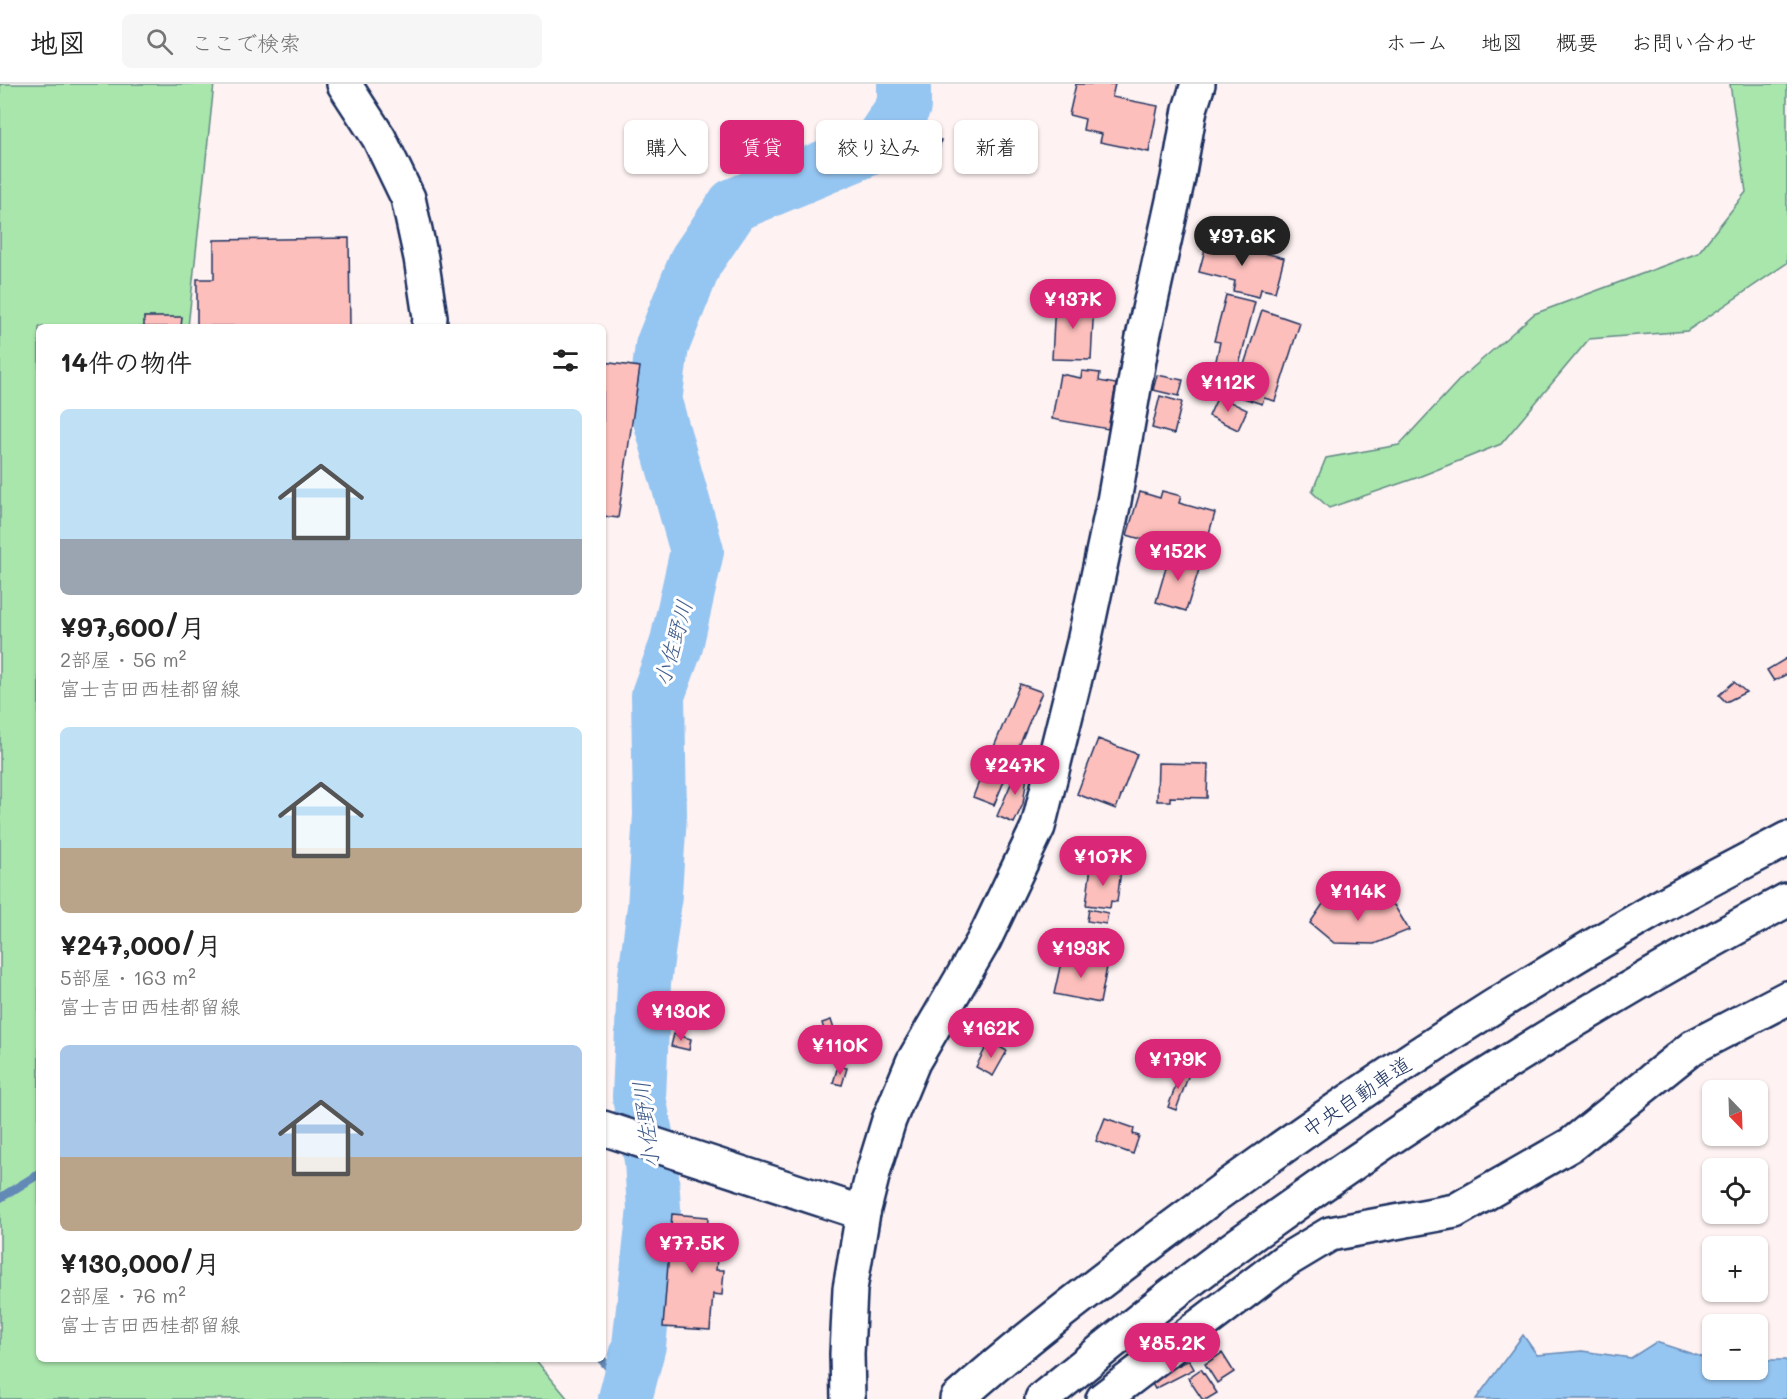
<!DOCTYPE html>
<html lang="ja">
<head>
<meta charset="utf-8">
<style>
	body { margin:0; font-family:Mali,"Klee One",sans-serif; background:#f6f6f6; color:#222; height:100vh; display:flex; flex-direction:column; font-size:22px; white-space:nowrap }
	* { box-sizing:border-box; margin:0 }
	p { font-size:20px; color:#767676 }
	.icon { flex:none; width:33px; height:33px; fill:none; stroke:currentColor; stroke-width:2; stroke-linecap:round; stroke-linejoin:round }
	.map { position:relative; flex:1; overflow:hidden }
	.drawer { position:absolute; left:36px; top:240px; width:570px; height:1038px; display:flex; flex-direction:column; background:#fff; border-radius:9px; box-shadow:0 2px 4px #0004 }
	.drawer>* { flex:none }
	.top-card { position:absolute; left:624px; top:36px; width:570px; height:54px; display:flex; gap:12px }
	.needle { width:39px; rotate:157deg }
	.tools { position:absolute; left:1702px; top:996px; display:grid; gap:12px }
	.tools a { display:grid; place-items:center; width:66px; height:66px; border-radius:9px; background:#fff; box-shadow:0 2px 4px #0004; font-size:30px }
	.price { position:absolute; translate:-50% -51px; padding:0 14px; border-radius:21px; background:#db2777; color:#fff; font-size:20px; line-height:39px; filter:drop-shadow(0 2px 3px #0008) }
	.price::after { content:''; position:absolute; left:50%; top:36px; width:18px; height:14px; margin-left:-9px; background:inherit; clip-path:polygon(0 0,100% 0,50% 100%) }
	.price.active { background:#222; color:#fff }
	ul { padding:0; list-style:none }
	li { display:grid; align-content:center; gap:12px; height:318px; padding:0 24px }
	li span { display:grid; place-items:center; height:186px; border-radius:9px; color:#555 }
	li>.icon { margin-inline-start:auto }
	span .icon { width:108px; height:108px; fill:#fffc; stroke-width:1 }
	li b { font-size:26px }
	h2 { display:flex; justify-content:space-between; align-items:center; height:72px; padding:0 24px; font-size:26px }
	.tag { padding:0 21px; border-radius:9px; background:#fff; box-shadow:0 2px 4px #0004; font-size:21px; line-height:54px }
	.tag.active { background:#db2777; color:#fff }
	header { display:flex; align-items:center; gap:36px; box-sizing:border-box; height:84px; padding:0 30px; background:#fff; border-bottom:2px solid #e0e0e0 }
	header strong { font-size:28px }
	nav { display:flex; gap:33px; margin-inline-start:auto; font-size:21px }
	.search { width:420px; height:54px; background:#f6f6f6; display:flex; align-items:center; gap:15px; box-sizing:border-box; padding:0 21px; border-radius:9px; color:#767676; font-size:22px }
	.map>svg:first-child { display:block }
	.green { fill:#a9e6ac; stroke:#628a85; stroke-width:1.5 }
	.water { fill:#95c5f1; stroke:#6489b6; stroke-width:1.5 }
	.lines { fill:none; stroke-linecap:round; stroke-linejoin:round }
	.stream { stroke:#6489b6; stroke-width:9 }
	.river { stroke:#95c5f1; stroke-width:54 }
	.building { fill:#fcbfbc; stroke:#1b2f5e; stroke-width:1.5 }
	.minor-casing { stroke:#1b2f5e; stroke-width:38 }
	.major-casing { stroke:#1b2f5e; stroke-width:38 }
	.highway-casing { stroke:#1b2f5e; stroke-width:38 }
	.minor { stroke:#fff; stroke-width:33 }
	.major { stroke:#fff; stroke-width:33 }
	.highway { stroke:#fff; stroke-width:33 }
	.labels { text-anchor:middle; stroke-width:6; stroke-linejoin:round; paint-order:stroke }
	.street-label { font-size:21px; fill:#1b2f5e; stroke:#fff }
	.water-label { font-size:22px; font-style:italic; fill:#405c8a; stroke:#fff }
</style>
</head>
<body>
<header>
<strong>地図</strong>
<div class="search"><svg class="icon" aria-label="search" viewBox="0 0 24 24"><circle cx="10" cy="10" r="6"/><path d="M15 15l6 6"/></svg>ここで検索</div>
<nav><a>ホーム</a><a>地図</a><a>概要</a><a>お問い合わせ</a></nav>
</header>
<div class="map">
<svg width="1787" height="1315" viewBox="0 0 1787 1315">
	<rect width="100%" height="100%" fill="#fef2f2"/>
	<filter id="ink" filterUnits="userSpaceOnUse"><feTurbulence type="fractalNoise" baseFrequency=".0167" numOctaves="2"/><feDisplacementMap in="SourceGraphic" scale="12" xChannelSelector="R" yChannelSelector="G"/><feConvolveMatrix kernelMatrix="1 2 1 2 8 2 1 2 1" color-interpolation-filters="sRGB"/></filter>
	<g filter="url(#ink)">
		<path class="green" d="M0,0H214L188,243H39V1275H535L568,1315H0Z
			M1730,0H1787V179L1687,247L1589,255L1501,360L1416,394L1329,424L1312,408L1326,374L1399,361L1461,294L1534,230L1698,169L1746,108Z"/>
		<path class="water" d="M1523,1251L1537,1271L1582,1267L1631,1274L1656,1258L1708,1275H1713V1286H1758V1276H1785L1787,1277V1315H1476Z"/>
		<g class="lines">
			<path class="stream" d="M0,1114L39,1090
				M601,1275L638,1315"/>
			<path class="river" d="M625,1315L639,1261L654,1125L651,1076L639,1013L644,899L654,824L660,731L658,611L676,562L697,467L655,318L662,262L696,177L734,121L878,61L904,22V0"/>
		</g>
		<path class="building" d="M1076,0H1115L1112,13L1158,22L1149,68L1100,58L1102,50L1083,46L1085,35L1069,31Z
			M932,55L941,56L936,82L928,81Z
			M349,154L350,243L197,242V195H214V156Z
			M1208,154L1284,174L1275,208L1261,205L1259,213L1233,207L1235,197L1199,188Z
			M1226,211L1255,218L1235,297L1218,292L1220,283L1215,281L1220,258L1214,257Z
			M1055,217L1094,218L1091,276L1052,275Z
			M1262,226L1300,239L1275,317L1264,314L1262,320L1234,311Z
			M144,233H182L181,243H144Z
			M603,278L640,283L618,434L603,432Z
			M1082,287L1100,289L1099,297L1116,300L1108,345L1052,335L1060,290L1081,294Z
			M1157,291L1183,296L1179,312L1153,306Z
			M1160,312L1182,318L1174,350L1152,344Z
			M1218,312L1247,326L1238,346L1209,332Z
			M1162,407L1181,412L1179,419L1215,429L1202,473L1127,451L1140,408L1160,414Z
			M1170,470L1201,479L1186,527L1156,518Z
			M1787,574V590L1774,597L1767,586Z
			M1734,598L1746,608L1726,618L1719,611Z
			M1020,600L1042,608L994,721L973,713L982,690L974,687L981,666L991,670Z
			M1098,655L1137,670L1116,725L1077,710Z
			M1020,679L1028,685L1023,720L1014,739L997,732Z
			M1158,679L1208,680L1207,714L1170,713V717H1157Z
			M1091,782L1121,786L1117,818L1111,817L1110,824L1086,821Z
			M1327,814L1394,821L1409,846L1374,860L1334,859L1310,839Z
			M1089,825L1108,829L1106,840L1087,837Z
			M1076,867L1092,870L1091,880L1107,883L1100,919L1054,910L1062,874L1074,877Z
			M831,936L844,976L834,979L822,939Z
			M674,950L691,955L689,966L671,962Z
			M989,957L1007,967L993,992L976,983Z
			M838,982L847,984L842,1001L833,999Z
			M1181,987L1189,990L1176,1026L1168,1023Z
			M1105,1034L1134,1044L1133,1050L1139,1052L1133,1070L1096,1057Z
			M672,1130L708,1133L707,1151L719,1152L716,1186H724L722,1211L713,1210L710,1246L663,1243Z
			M1222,1269L1234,1288L1217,1299L1205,1280Z
			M1189,1276L1194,1285L1155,1305L1150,1296Z
			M1201,1285L1217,1309L1207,1315H1202L1188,1294Z"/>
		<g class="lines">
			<defs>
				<path id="minor" d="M344,0L379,54L408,114L421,174L430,233L429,243
					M603,1044L863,1129
					M1103,1315L1285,1177L1330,1150L1455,1127L1572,1060L1693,963L1787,914"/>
				<path id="major" d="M848,1315L847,1270L850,1205L863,1129L874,1085L889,1036L913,978L984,856L1038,743L1084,558L1114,417L1143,253L1178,94L1190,25L1198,0"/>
				<path id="highway" d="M957,1315C1022,1257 1092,1204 1162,1151C1320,1032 1486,922 1658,824C1700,800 1744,778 1787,755
					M1042,1315C1111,1259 1180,1202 1253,1150C1423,1026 1602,915 1787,816"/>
			</defs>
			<use href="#minor" class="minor-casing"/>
			<use href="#major" class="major-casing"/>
			<use href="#highway" class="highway-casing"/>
			<use href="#minor" class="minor"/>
			<use href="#major" class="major"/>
			<use href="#highway" class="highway"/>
		</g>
	</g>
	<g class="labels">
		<g class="street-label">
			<text transform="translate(1357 1013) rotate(-34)" y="7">中央自動車道</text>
		</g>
		<g class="water-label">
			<text transform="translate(673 559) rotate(-74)" y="8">小佐野川</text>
			<text transform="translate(646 1041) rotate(-97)" y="8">小佐野川</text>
		</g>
	</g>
</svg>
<div class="tools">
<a><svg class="needle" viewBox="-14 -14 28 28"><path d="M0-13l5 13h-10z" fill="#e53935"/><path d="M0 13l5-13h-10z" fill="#767676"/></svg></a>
<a><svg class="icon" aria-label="locate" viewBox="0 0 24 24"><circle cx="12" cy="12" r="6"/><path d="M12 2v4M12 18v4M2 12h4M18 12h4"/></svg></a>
<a>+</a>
<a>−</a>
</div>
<b class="price active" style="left:1242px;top:183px">¥97.6K</b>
<b class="price" style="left:1073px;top:246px">¥137K</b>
<b class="price" style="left:1228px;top:329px">¥112K</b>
<b class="price" style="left:1178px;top:498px">¥152K</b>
<b class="price" style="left:1015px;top:712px">¥247K</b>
<b class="price" style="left:1103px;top:803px">¥107K</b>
<b class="price" style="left:1358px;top:838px">¥114K</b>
<b class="price" style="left:1081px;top:895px">¥193K</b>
<b class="price" style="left:681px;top:958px">¥130K</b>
<b class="price" style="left:991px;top:975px">¥162K</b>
<b class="price" style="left:840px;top:992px">¥110K</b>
<b class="price" style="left:1178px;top:1006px">¥179K</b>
<b class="price" style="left:692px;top:1190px">¥77.5K</b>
<b class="price" style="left:1172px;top:1290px">¥85.2K</b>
<div class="top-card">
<a class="tag">購入</a>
<a class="tag active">賃貸</a>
<a class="tag">絞り込み</a>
<a class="tag">新着</a>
</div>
<section class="drawer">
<h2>14件の物件<svg class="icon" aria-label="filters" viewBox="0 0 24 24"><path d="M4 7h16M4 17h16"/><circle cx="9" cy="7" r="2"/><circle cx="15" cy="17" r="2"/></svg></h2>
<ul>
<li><span style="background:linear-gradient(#bfe0f5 70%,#9aa5b1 0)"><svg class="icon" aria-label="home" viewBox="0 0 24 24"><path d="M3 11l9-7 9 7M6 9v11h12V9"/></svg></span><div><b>¥97,600/月</b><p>2部屋 · 56 m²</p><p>富士吉田西桂都留線</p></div></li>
<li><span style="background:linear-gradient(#bfe0f5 65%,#b9a48a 0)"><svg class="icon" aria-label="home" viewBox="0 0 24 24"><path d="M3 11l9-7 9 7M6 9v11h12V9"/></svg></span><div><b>¥247,000/月</b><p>5部屋 · 163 m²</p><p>富士吉田西桂都留線</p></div></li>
<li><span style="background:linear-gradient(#a9c7e8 60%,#b9a48a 0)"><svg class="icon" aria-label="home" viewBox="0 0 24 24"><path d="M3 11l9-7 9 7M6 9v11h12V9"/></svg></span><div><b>¥130,000/月</b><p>2部屋 · 76 m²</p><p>富士吉田西桂都留線</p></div></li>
</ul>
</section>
</div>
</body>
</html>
